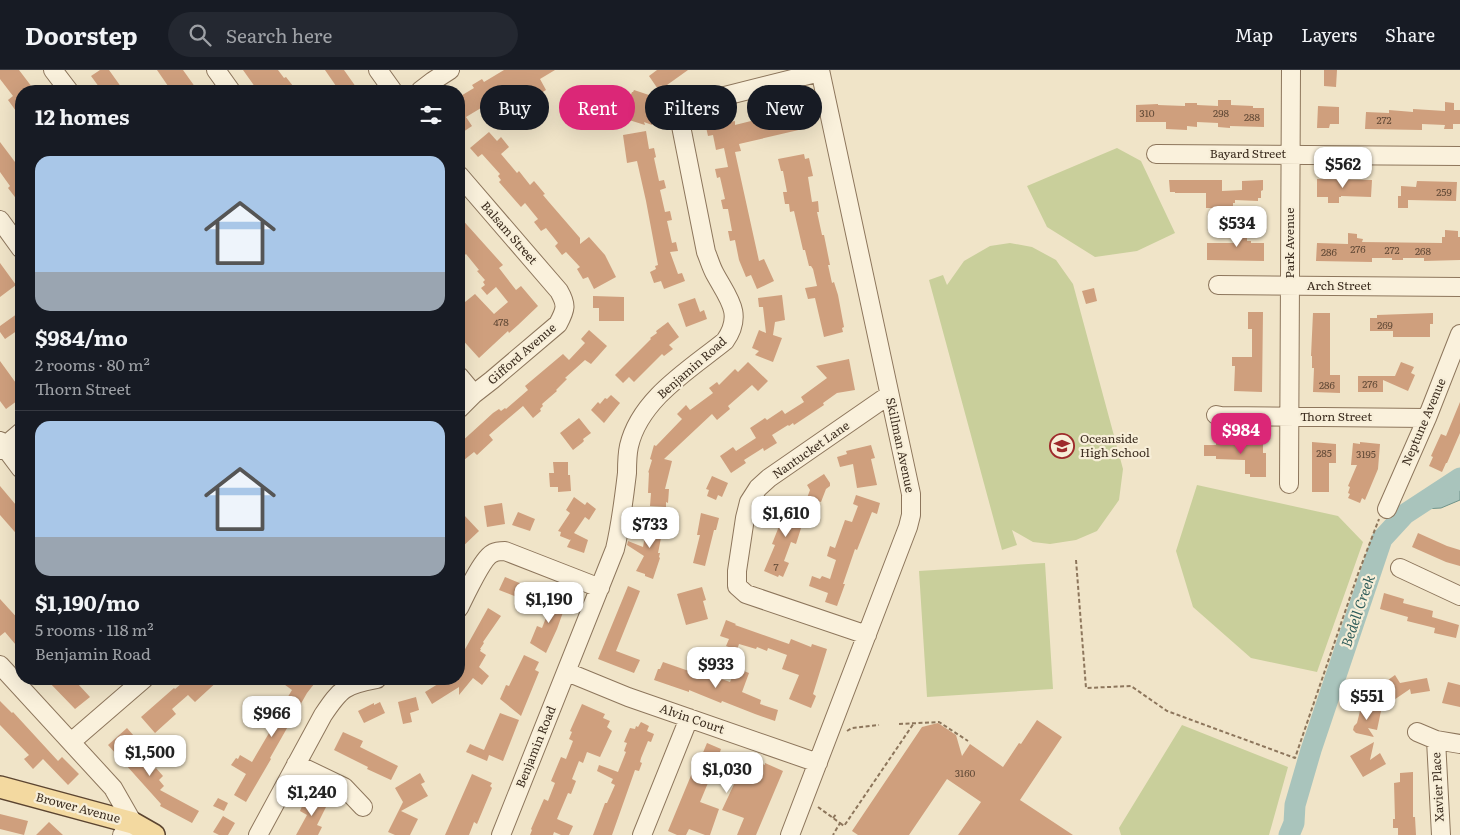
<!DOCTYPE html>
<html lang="en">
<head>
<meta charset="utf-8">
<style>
	body { margin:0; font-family:Literata,serif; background:#242831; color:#f1f3f6; height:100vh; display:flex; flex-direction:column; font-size:19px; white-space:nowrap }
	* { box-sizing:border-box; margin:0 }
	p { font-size:16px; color:#9ea1a6 }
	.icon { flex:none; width:28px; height:28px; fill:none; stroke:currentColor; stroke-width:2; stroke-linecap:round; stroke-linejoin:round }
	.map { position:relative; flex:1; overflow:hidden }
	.panel { position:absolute; left:15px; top:15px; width:450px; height:600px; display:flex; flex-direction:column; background:#171b24; border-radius:20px; box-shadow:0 5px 20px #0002 }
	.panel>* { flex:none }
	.guide { position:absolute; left:480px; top:15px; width:475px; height:45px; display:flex; gap:10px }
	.price { position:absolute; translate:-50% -42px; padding:0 11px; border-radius:10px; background:#fff; color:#222; font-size:16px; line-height:32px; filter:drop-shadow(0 1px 2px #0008) }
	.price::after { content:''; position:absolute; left:50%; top:30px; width:15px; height:11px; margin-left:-8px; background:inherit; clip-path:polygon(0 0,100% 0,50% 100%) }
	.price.on { background:#db2777; color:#fff }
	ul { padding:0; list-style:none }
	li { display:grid; align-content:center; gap:10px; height:265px; padding:0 20px }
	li+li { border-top:1px solid #363941 }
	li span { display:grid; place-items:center; height:155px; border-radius:15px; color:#555 }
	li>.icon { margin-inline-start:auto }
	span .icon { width:90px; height:90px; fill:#fffc; stroke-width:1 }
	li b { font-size:21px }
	h2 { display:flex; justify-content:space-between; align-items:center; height:60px; padding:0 20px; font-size:21px }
	.chip { padding:0 18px; border-radius:22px; background:#171b24; box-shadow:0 5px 20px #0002; font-size:18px; line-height:45px }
	.chip.on { background:#db2777; color:#fff }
	header { display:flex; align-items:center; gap:30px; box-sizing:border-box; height:70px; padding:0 25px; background:#171b24; border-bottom:1px solid #363941 }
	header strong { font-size:24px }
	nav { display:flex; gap:28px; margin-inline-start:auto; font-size:18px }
	.search { width:350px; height:45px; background:#242831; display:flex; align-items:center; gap:12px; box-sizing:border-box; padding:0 18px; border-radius:28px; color:#9ea1a6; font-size:19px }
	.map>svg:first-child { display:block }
	.green { fill:#c9cf9b }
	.water { fill:#a9c4bc; stroke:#6f938a }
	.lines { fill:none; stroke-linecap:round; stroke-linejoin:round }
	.river { stroke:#a9c4bc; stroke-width:21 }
	.building { fill:#cf9f7d }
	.minor-casing { stroke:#8d765c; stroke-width:20 }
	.major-casing { stroke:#5b4430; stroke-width:24 }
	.path { stroke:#8d765c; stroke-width:2; stroke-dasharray:4 2.5; stroke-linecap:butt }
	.minor { stroke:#faf1dc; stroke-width:18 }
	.major { stroke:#f3d9a0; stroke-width:21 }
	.labels { text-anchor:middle; stroke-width:4.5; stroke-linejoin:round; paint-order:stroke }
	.number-label { font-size:10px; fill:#624a37 }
	.street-label { font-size:12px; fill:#3d2e20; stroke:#f7eed8 }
	.poi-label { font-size:12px; fill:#3d2e20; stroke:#f7eed8; text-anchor:start }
	.water-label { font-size:14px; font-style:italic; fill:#2f5d5a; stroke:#f7eed8 }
</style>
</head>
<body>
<header>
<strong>Doorstep</strong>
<div class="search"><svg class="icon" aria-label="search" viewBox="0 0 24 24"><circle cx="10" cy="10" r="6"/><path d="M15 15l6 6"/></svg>Search here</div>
<nav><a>Map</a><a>Layers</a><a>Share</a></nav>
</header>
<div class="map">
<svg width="1460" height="765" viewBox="0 0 1460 765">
	<rect width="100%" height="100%" fill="#f0e4c8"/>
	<path class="green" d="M1117,78L1141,91L1175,163L1137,181L1095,187L1047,157L1027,116Z
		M1010,173L1032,177L1056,190L1073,214L1123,399L1119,430L1097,461L1076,470L1050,474L1033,472L1012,460L1017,475L1002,480L929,210L943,205L947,215L964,191L990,176Z
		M1197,415L1338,446L1363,472L1317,602L1251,588L1193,537L1176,481Z
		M1412,429L1405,444L1413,445L1397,461L1386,455Z
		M1045,493L1053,619L927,627L919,501Z
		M1182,655L1288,697L1269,765H1121L1119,758Z"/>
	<path class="water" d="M1460,399V430L1441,438L1423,439L1413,445L1405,444L1412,429L1441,417L1451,404Z"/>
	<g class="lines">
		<path class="river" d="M1289,765L1294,753L1295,735L1311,680L1382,469L1405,444L1460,408"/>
	</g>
	<path class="building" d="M0,0H19L35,21H21V48L8,30L13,26L0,9Z
		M100,0H109L124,21H102L91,6Z
		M157,0H183L198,21H160L168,16Z
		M243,0H278L284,8L286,7L293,16L285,21H258Z
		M325,0H344L356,17L354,18L357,21H328L336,16Z
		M504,0H555L540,9L546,20L538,25L534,18L506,35L501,26L466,47L472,56L463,62L459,55V27L474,18L472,15L482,9L484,12Z
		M657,0H688L667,15L670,19L662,25L649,6Z
		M1324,0H1337L1336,17L1324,16Z
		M634,20L658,28L651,44L656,46L652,55L644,52L645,55L629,50L633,39L626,37L632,22H633Z
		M1218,30H1231V35L1253,36V38H1264V57L1230,56V58L1218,57V53L1197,52V57L1187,56V60L1166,59V52H1136V35L1158,34V35L1185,36V33H1197V35L1218,36Z
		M1445,32L1454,33V40H1460V54H1453V59H1444L1445,55L1422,54V60L1365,59L1366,42L1389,43V40L1413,42V39L1445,41Z
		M1318,36L1339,37V54H1330L1329,58H1317Z
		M790,37L794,50L800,48L803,59L739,74L741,81L735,82L759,191L764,189L774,211L757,219L751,205L746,207L739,190L735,170L730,171L728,161H732L728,139H723L721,130L725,129L720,107L717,108L715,99L728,97L724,78L716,80L713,65L708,66L706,57L735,51V55L755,50L754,45Z
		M646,61L649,79L654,78L656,87L654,88L659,111L664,110L666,118L660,120L665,142L670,141L672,150L667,151L672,173L676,172L678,181L670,182L678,204L682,203L685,211L664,219L661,211L654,213L650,202L656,199L655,196L658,195L646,131L637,91L627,93L623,65Z
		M489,62L497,71L501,67L509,77L501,84L517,103L519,101L530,115L534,111L545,124L543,125L548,131L580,168V174L589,167L605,185L616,207L594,219L588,207L583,209L577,199L580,197L566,182L562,185L555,176L558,173L546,158L541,161L534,152L538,149L525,133L521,137L499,112L501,110L498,106L500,104L482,84L478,87L470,78Z
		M0,72L21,100V135L8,118L10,116L0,102Z
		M804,84L805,89L809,88L813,106L808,107L812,132L818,131L819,142H817L822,165H824L830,195H828L832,213L834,212L838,225L844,257L842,258L843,262L824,267L815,228L808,229L805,218L817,216L813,199L811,196H809L805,180H803L794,141L790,142L789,134H785L783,122H787L783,101H781L778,89Z
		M1317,109L1372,110L1371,127L1341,126V127H1339V133H1328V127H1317Z
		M1169,110H1222V121L1242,120V111L1263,110V120L1261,121V128H1258V131L1235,130V133H1233V150H1217V138H1206V123H1175V122H1170Z
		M1417,111L1457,112L1456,131L1408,130V138H1398V126H1401V116L1416,117Z
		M459,146L503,195L499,198L516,220L521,216L538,236L518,255L509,263L508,261L479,288L459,266V225L465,232L475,224L494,244L508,232L496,217L487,225L481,218L485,215L483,212L485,210L477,201L479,200L466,184L459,190Z
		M1234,152H1247V171H1251V173H1264V191L1207,190V173H1235Z
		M1445,160L1458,161V167H1460V190L1424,191V188H1403V190H1392V188H1372V192L1316,191L1317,173L1348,174V163L1357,164V168L1363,169L1362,172L1442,173V167H1445Z
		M0,193L16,215L0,227Z
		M1094,218L1097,231L1086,234L1082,221Z
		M782,225L785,250L775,252L773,265L782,268L773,292L755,285L759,281L752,278L759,260L766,263L763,237H759L758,228Z
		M593,226L624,227V251H599V238H593Z
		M695,228L700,242L704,240L707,249L686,257L678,234Z
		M21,241V258L5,269L0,262V256Z
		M1248,242H1263L1262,322L1234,321L1235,296H1232V287H1252V259H1248Z
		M1313,243H1330V305H1340V323L1313,322L1314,298H1312V286H1311Z
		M1433,243V254H1430V267H1393V261H1370V248H1377V245Z
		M668,252L679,267L669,275L673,279L664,286L662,284L634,312L629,307L623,313L615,305L651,269L650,268L657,263L656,261Z
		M589,260L607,276L591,294L585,290L565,308L567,309L556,320L557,321L542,334L543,336L540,339L541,341L533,348L523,336L489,365L493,370L477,385L474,382L459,394V374L493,343L499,339L501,341L505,338L506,339L528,320L525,316L563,284L569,290L585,273L581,269Z
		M849,289L855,320L837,323L823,333L824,335L794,355L793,353L789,356L788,355L772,365L777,373L764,381L763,378L744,390L746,393L731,403L720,386L733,377L736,381L756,368L750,358L765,348L767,350L782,340L785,344L804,332L801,327L827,308L816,296Z
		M0,291L21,320V328L6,339L0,331Z
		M748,292L768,311L758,321L752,315L728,336L730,339L717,350L712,344L664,389L672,391L665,419H669L668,433L666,432V437L650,436L651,423H648L649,402L648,403L652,390L650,389L654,375L656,376L682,349L677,344L686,335L690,340L713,323L709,318L717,312L719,315L735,299L738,302Z
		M1401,292L1414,297L1411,303L1415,305L1408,321L1383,310V322H1358V306H1395Z
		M611,325L620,333L604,353L591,340L598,332L600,334L605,328L607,329Z
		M1460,332V363L1447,393H1446L1442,402L1429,396L1433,387L1431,386L1441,364L1446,366Z
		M579,348L591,363L583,369L584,371L582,373L573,380L560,363Z
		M1216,372H1263V383H1266V407H1250V404H1245V390L1216,389V386H1204V375H1216Z
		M1312,372L1336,374V393H1329V422H1312Z
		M1360,372L1380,374L1378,399L1365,430L1362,428L1360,433L1348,428L1350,424L1348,423L1350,417L1348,416L1357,395H1351L1353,373L1360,374Z
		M871,375L875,388L871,389L877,415L857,418L853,394L840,397L837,387L847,384L846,381Z
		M553,392H568V405H570L571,421L558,422V417H550L549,403H554Z
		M824,404L830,413V416L826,419L821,432L807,428L810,420L807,415Z
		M712,406L728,413L722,427L718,425L716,430L707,426L709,420L706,419Z
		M0,416L21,441V469L0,445Z
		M856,425L880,433L877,444L872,442L857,480L855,479L843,514H845L837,536L825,532L828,523L809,516L812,506L820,509L822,506L830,509L836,490L827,486L830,476L835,478L845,450L852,452L858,436L853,434Z
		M574,427L585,435L587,432L596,439L589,450L585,447L574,463L588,470L584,483L567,477L571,469L570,470L560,466L561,462L558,461L570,443L566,440Z
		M794,431L808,436L796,474L791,472L784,491L789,493L783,507L779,505L778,507L764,501L775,475L772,474L787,436L790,437L791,434L793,435Z
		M502,433L505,454L487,457L484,436Z
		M518,442L535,449L530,461L512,455Z
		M701,443L719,448L716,460H714L705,496L693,493L700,465H697Z
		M464,445L479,461L459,480V449Z
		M648,450L664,453L658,483H660L659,487L660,488L653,509L645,506V504L636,501L644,486L627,475L628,471L643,477Z
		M1418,463L1447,476L1460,480V496L1446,492L1412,477Z
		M505,507L534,519L529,529L518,524L517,527L499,520Z
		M628,516L640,521L616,581L640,590L634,603L598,589Z
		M702,517L706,530L703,531L708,549L686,555L677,524Z
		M1384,523L1404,529L1403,533L1433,541L1432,547L1459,555L1456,568L1434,563L1435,558L1407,551L1408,547L1380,539Z
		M550,525L567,531L557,559L546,583L530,573L537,556L542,558L549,540L545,538Z
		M0,529L21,552V581L5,562L0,566Z
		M488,538L501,546L483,572L484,573L480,579H481L480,581L486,585L479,597L489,606L482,615L473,608L459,625V617L432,634L425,622L446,609H459V590Z
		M726,550L736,554L735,555L789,574L791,569L811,577L812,574L827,579L813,624L816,626L811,638L789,629L799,605L782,599L787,585L768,578L767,581L757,577L756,579L739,574L737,580L726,576L729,569L720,566Z
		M524,585L539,592L535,600L539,602L521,646L500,629L506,615L509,616Z
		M663,592L709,608L710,605L730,612L736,598L749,603L742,622L761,630L760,634L778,640L775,651L755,644L722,631L721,633L689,620V622L654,610L658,599H660Z
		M1395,605L1400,613L1427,608L1430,621L1411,624L1410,619L1385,636L1374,620Z
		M46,609H84L78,614L90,627L75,639Z
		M187,609H220L195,632L188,625L172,639L176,644L155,663L141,647L174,618L175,619Z
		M277,609H318L307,623L270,688L271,689L246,732L234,725L246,704L231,695L236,688L238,689L240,685L252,692L282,641L280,640L292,620Z
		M1448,612L1460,615V637L1442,633Z
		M416,627L419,640L410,643L412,652L403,654L398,632Z
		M0,631L12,643L13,642L58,691L62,687L79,704L68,715L43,689L33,699L24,689L29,685L0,655Z
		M380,632L385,643L364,653L358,641L374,633V635Z
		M582,634L605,644L603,648L610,651L607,657L612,661L600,687L587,682L583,693L579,691L572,709L576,711L571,724L568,723L557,749L573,756L569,765H561L554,762L553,765H530L532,760L531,759L544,729L548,731L555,713L551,711L561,687L566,689L573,671L569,669L572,662L570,661Z
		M1361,637L1381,641L1377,660L1368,658L1374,667L1356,663L1353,660L1354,656L1357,653Z
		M500,643L519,650L503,691L489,685L487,691L466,682L470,674L484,680Z
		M1037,650L1062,667L1020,730L1073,765H958L981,732L947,709L909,765H858L852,761L922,657L938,653L956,665L962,686L970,674L1003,697L1019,673L1021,674Z
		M641,652L649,656L647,661L654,664L651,672L648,671L641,688L640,692L642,693L639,701L635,700L612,765H593L605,733H607L615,715L611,713L613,709L597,701L599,695L618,702L626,682L624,681L627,673L624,672L630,658L635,659L636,656L638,657Z
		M127,658L134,666L129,670L132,673L129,676L152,702L156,698L163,706L159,710L164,716L160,720L199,741L192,753L160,736L161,734L108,675Z
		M343,662L363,671L360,677L398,696L391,710L367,699L368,697L334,680Z
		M1374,672L1370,690L1380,683L1386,694L1363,707L1350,686Z
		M707,673L721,679L720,682L742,691L744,687L765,695V693L783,701L756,765H737L744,748L722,740L736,710L713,701L700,732L719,739L710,765H705L689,759L686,765H677L668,761L697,691L699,692Z
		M1413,702V747H1415L1416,765H1398V758H1393V749H1395L1394,713L1400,712V703Z
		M420,703L425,712L421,714L428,726L401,741L418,749L410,765H395L388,762L403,732L395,718Z
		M472,704L492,713L490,716L492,718L477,754L474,752L469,765H445Z
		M307,725L327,735L317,755L322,757L318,765H296L307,745L300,741Z
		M218,728L228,733L224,741L213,736Z
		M0,744L28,751L24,765L0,759Z
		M223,746L235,753L228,765H219L213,762Z
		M49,752L63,765H36Z"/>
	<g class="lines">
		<defs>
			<path id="minor" d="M53,0L69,21
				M216,0L231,21
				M378,0L393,21
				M420,21L433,11L450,0
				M1156,84L1460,86
				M459,105L559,221C567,235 566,239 558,254L492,310L474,324L459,339
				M0,150L21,179
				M1218,215L1460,217
				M459,306L474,324
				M1216,345L1221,346L1427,348
				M0,371L21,399
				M0,380L21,362
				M1289,414L1291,0
				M1387,439L1427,348L1460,264
				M1400,498L1460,526
				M459,538C465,526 483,487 493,483C497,481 502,481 505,481L600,518
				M867,565L746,524L737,516V501L745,448L749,432L758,418L769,408L889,325
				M0,595L113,718L133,753L122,765
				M567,602L628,627L818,693
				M1417,662L1436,670L1460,674
				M1436,670L1441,765
				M71,672L144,609
				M296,694L344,717L363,737
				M258,765L323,645C341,618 345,615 377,609
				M501,765L615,479C621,454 624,428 627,403C627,394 627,385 629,376C640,329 689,300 725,271C744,244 728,228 715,204C711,197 709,189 706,182L681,56C683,45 687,39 697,33L820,2
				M642,765L689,648
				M790,765L908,457L911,445V424L820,0"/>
			<path id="major" d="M0,717L133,753L154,765"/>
		</defs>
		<use href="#minor" class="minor-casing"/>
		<use href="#major" class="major-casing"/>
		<path class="path" d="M1076,490L1086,618L1131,616L1167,641L1295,688L1358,504L1379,449
			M899,654L939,652L968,671
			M847,661L852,658L879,655
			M818,737L840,753L833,765
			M833,748L837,743
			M840,753L844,756L914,653"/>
		<use href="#minor" class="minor"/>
		<use href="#major" class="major"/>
	</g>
	<defs>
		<symbol id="school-ring" viewBox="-11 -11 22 22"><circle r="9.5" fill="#f7eed8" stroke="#9e2a2b" stroke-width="1.5"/><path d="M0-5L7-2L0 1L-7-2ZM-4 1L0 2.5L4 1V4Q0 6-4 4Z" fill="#9e2a2b"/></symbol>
	</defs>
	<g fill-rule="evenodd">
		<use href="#school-ring" x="1048" y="362" width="28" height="28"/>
	</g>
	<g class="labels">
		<g class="number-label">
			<text x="1147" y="47">310</text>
			<text x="1221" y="47">298</text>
			<text x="1252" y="51">288</text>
			<text x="1384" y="54">272</text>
			<text x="1444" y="126">259</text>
			<text x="1358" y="183">276</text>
			<text x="1392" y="184">272</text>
			<text x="1423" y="185">268</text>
			<text x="1329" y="186">286</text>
			<text x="501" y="256">478</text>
			<text x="1385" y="259">269</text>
			<text x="1370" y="318">276</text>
			<text x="1327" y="319">286</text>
			<text x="1324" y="387">285</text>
			<text x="1366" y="388">3195</text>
			<text x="776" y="501">7</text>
			<text x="965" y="707">3160</text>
		</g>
		<g class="street-label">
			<text x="1248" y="88">Bayard Street</text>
			<text transform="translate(509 163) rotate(49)" y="4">Balsam Street</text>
			<text transform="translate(1290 173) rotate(-90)" y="4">Park Avenue</text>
			<text x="1339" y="220">Arch Street</text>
			<text transform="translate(522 284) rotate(-41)" y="4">Gifford Avenue</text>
			<text transform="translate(692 298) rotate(-41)" y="4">Benjamin Road</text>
			<text x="1336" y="351">Thorn Street</text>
			<text transform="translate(1424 352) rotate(-67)" y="4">Neptune Avenue</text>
			<text transform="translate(900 375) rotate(78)" y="4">Skillman Avenue</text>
			<text transform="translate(811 380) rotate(-35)" y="4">Nantucket Lane</text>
			<text transform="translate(692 649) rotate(19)" y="4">Alvin Court</text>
			<text transform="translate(536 677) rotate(-68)" y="4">Benjamin Road</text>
			<text transform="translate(1438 717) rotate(-93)" y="4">Xavier Place</text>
			<text transform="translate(78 738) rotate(15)" y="4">Brower Avenue</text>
		</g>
		<g class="poi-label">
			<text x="1080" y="373">Oceanside<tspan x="1080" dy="14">High School</tspan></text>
		</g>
		<g class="water-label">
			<text transform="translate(1358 541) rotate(-71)" y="5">Bedell Creek</text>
		</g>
	</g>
</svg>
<b class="price" style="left:1343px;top:119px">$562</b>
<b class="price" style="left:1237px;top:178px">$534</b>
<b class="price on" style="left:1241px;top:385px">$984</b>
<b class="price" style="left:786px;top:468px">$1,610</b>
<b class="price" style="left:650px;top:479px">$733</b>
<b class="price" style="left:549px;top:554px">$1,190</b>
<b class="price" style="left:716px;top:619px">$933</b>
<b class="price" style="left:1367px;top:651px">$551</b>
<b class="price" style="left:272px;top:668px">$966</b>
<b class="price" style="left:150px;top:707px">$1,500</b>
<b class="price" style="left:727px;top:724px">$1,030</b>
<b class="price" style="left:312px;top:747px">$1,240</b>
<div class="guide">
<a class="chip">Buy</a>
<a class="chip on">Rent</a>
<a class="chip">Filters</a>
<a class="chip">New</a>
</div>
<section class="panel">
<h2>12 homes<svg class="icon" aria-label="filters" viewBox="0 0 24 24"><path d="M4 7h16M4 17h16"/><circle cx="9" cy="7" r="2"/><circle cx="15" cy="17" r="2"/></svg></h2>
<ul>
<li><span style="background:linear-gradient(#a9c7e8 75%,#9aa5b1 0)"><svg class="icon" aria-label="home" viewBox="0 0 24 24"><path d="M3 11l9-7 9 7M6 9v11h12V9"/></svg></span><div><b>$984/mo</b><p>2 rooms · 80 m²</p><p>Thorn Street</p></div></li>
<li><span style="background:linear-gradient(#a9c7e8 75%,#9aa5b1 0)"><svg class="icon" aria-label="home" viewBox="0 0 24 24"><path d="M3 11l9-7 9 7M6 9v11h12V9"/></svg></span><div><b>$1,190/mo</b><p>5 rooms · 118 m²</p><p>Benjamin Road</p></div></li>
</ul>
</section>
</div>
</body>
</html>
